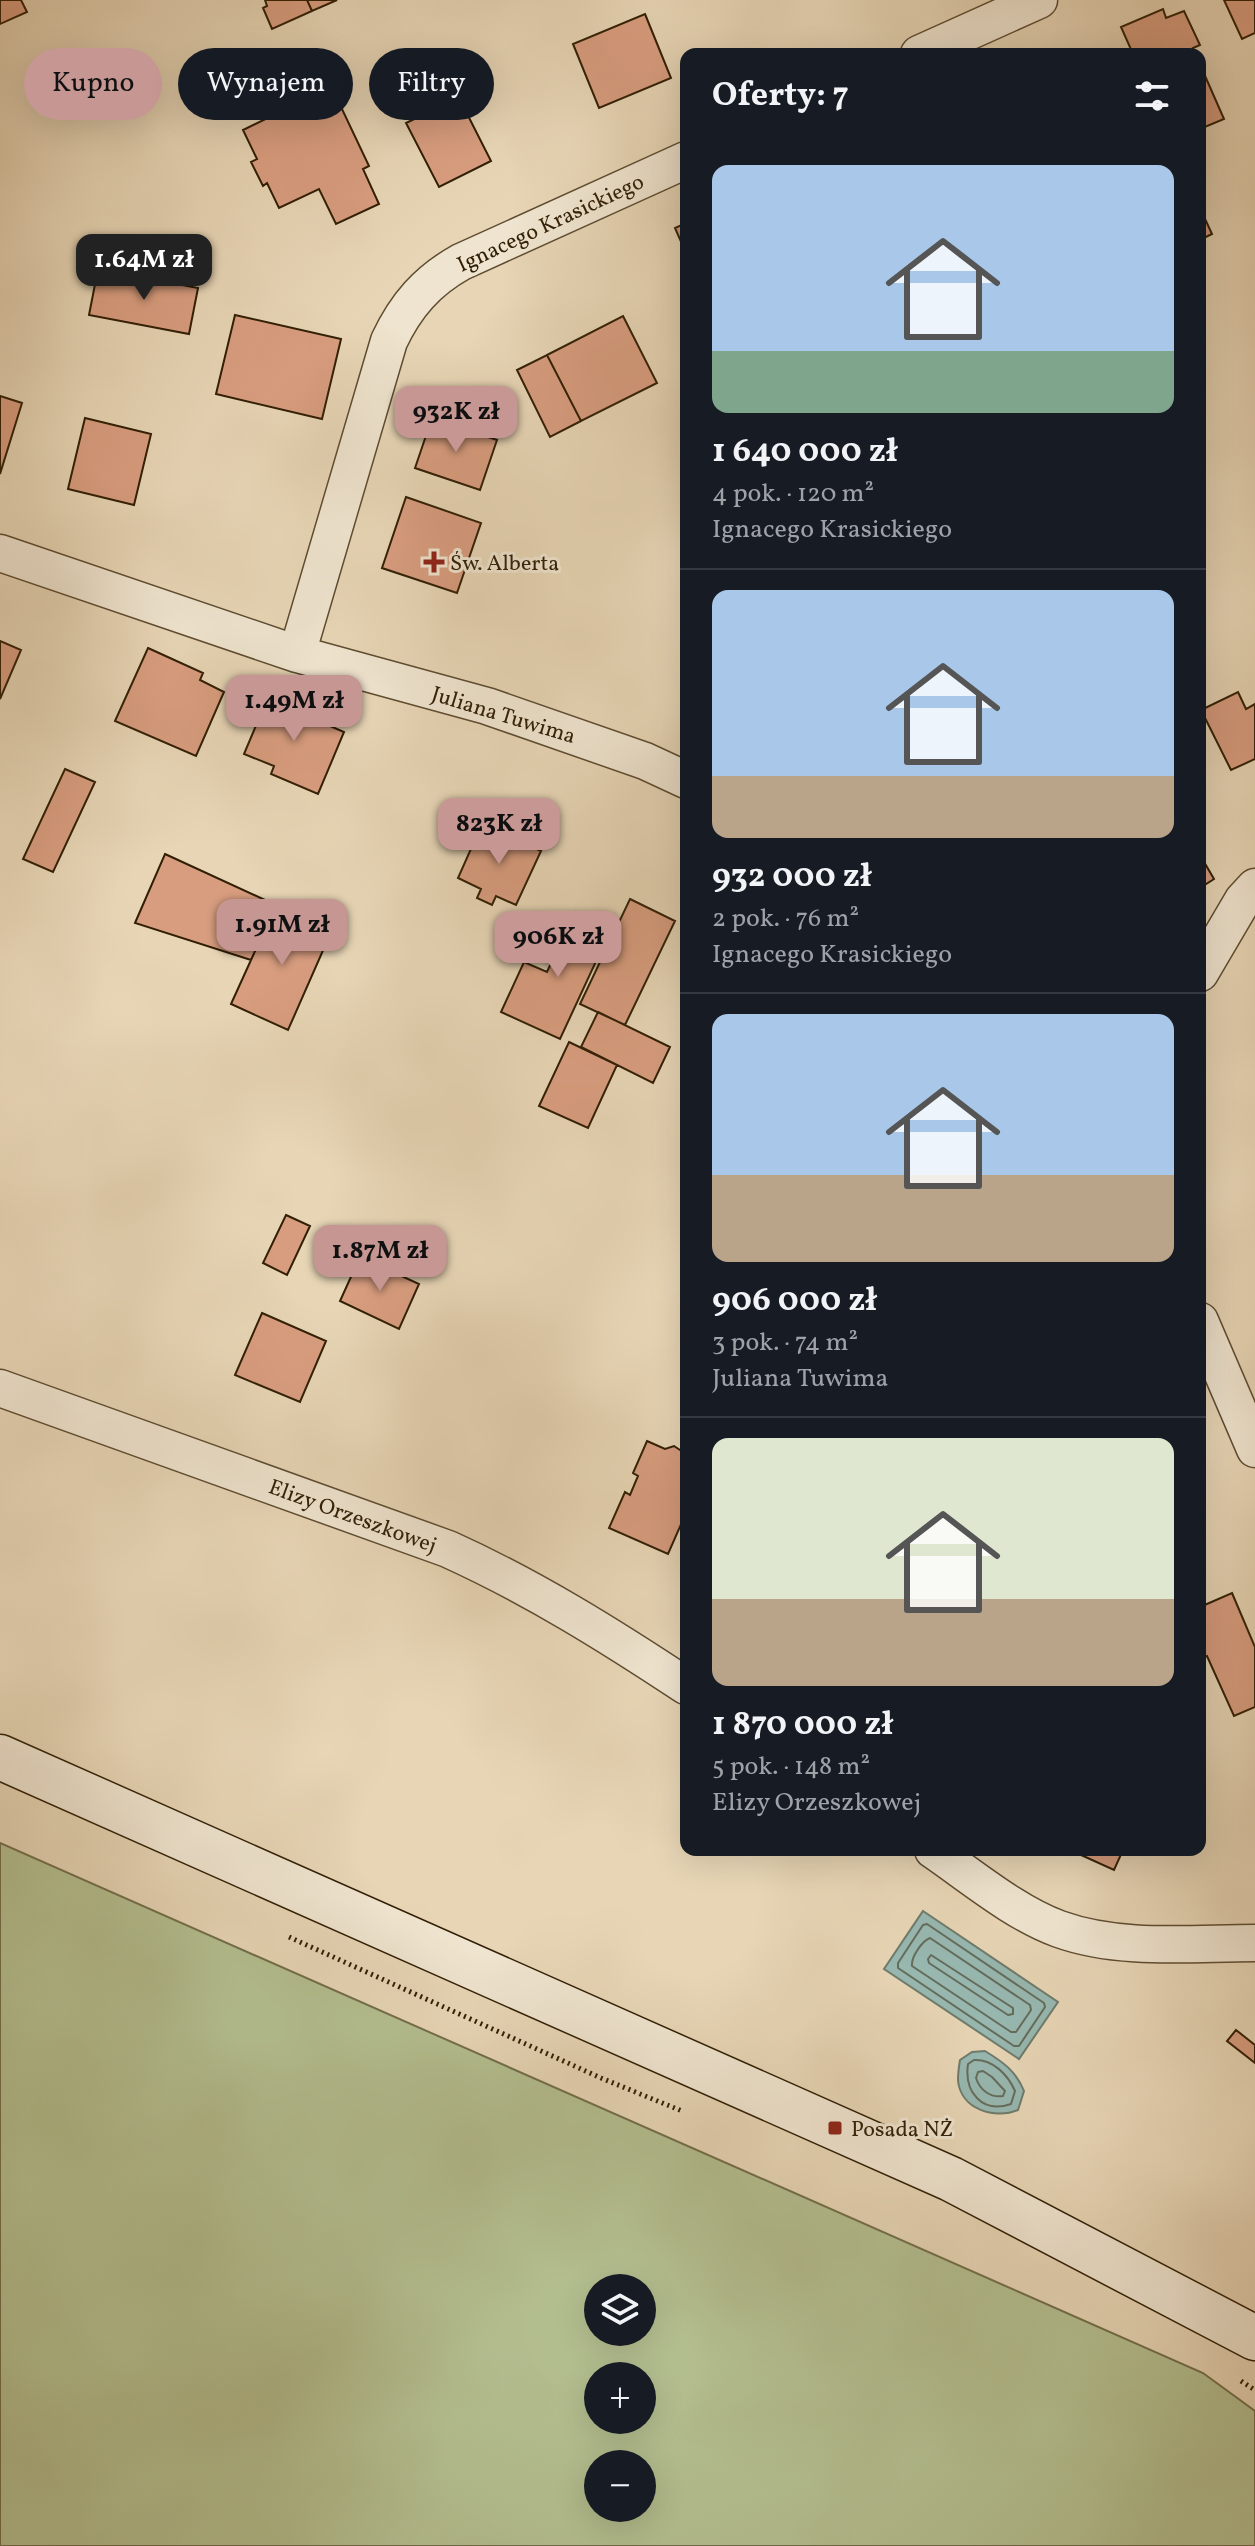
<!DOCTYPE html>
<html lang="pl">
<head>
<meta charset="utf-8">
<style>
	body { margin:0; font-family:Vollkorn,serif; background:#242831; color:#f1f3f6; height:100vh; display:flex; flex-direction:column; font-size:30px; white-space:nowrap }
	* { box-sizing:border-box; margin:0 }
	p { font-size:26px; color:#9ea1a6 }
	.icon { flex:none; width:44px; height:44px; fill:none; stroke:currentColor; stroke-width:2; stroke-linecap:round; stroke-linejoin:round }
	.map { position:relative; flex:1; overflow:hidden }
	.panel { position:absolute; left:680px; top:48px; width:526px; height:1808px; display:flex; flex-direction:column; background:#171b24; border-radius:16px; box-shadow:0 8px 32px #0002 }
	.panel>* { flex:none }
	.hud { position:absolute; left:24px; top:48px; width:536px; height:72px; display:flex; gap:16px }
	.tools { position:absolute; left:584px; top:2274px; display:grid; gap:16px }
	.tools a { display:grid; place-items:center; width:72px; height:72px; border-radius:50%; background:#171b24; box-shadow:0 8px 32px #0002; font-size:40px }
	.price { position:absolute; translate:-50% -68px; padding:0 18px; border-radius:16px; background:#c59692; color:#111; font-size:26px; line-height:52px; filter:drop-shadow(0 2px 4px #0008) }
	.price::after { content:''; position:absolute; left:50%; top:48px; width:24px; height:18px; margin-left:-12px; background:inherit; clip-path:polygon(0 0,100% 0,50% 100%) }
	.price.active { background:#222; color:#fff }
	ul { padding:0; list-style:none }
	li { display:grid; align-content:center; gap:16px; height:424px; padding:0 32px }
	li+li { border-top:2px solid #363941 }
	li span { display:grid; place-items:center; height:248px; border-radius:16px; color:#555 }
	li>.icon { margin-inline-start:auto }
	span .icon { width:144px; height:144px; fill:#fffc; stroke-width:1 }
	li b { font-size:34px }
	h2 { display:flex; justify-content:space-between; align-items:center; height:96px; padding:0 32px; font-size:34px }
	.pill { padding:0 28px; border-radius:36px; background:#171b24; box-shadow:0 8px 32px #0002; font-size:28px; line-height:72px }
	.pill.active { background:#c59692; color:#111 }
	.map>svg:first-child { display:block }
	.green { fill:#b3be8f; stroke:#726e4a; stroke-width:2; fill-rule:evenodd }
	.water { fill:#97b8b1; stroke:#6e7b6c; stroke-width:2 }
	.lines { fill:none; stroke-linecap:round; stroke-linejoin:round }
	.shore { stroke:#646c5b; stroke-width:2 }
	.building { fill:#d89d7f; stroke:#311f05; stroke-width:2 }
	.street-casing { stroke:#5e4c31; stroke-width:39 }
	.secondary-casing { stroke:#311f05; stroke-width:47 }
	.path { stroke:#311f05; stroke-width:5; stroke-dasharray:2 4; stroke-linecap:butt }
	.street { stroke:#efe4cf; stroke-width:36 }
	.secondary { stroke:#efe4cf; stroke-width:44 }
	.poi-dot { fill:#8f2418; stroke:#efe4cf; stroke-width:3 }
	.labels { text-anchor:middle; stroke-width:6; stroke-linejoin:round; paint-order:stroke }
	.street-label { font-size:22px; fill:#311f05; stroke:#efe4cf }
	.poi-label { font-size:22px; fill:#311f05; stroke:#efe4cf; text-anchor:start }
</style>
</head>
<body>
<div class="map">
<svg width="1255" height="2546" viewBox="0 0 1255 2546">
	<rect width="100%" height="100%" fill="#e7d5b5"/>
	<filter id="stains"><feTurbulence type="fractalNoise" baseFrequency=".0025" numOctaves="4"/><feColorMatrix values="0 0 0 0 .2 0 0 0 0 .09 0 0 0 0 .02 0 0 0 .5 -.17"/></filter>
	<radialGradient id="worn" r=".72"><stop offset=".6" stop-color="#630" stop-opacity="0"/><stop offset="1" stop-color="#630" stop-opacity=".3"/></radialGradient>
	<path class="green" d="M0,1843L1203,2373L1255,2411V2546H0ZM598,2288H642V2332H598ZM598,2376H642V2420H598ZM598,2464H642V2508H598Z"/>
	<path class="water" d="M923,1911L1058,2002L1019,2059L884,1969Z
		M985,2051C1003,2062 1016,2071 1024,2091L1018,2110C995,2120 960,2109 958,2080C958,2074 959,2066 960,2060L972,2052Z"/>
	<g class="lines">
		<path class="shore" d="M927,1924L1044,2003L1045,2007L1019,2046H1014L898,1968V1963L923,1925Z
			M930,1938L1030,2005L1031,2010L1016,2032H1011L912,1966C911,1957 922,1941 930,1938Z
			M931,1955L1013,2008V2014L1008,2015L929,1963L928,1959Z
			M974,2060C993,2059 1008,2075 1015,2091L1011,2104C982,2114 964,2092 968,2064Z
			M983,2071L992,2077L1005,2091L1003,2096C990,2098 980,2090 976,2078L978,2072Z"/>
	</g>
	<path class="building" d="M0,0H21L27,12L0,24Z
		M265,0H307L312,11L272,29L263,8L267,6Z
		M307,0H337L312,11Z
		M1224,0H1255V33L1242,39Z
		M1163,9L1166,18L1184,11L1200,45L1193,48L1196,54H1133L1121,27Z
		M645,14L671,78L599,108L573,44Z
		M1202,69L1224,119L1200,129V70Z
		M310,74L320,95L333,90L369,166L363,169L379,204L336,224L319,189L279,208L267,183L263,186L251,162L257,159L243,130L276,114L267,95Z
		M454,88L491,161L439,187L406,123L429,112L425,103Z
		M1200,208L1212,234L1200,240Z
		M686,223V253L675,228Z
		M98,269L198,288L189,334L89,315Z
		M235,315L341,339L322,419L216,394Z
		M623,316L657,383L581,421L547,355Z
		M547,355L581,421L550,437L517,370Z
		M0,396L22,403L0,474Z
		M85,418L151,434L134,505L68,489Z
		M432,418L497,440L480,490L415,468Z
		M406,497L481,523L457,593L382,568Z
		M0,641L21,650L0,699Z
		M148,648L203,673L200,680L224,692L196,756L115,721Z
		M271,690L311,707L307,716L344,732L318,794L271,774L274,766L244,754Z
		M1238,692L1246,709L1255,704V759L1231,770L1201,710Z
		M65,769L95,782L53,872L23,859Z
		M482,824L541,851L516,905L496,896L492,905L477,898L481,889L458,878Z
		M165,854L276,905L251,960L135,923Z
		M1200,855L1214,879L1200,888Z
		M630,899L675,921L625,1025L580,1004Z
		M276,905L332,930L288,1030L231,1004Z
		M575,912L611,929L560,1039L501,1012L524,962L547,972Z
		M598,1012L670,1047L653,1083L581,1047Z
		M569,1042L617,1065L588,1128L539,1106Z
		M286,1215L310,1226L287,1275L263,1263Z
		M360,1257L419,1284L399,1329L340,1301Z
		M262,1313L326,1341L300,1402L235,1375Z
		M647,1441L665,1449L674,1446L686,1454V1513L668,1554L609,1528L625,1492L630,1495L638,1476L633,1473Z
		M1232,1593L1255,1647V1707L1234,1716L1207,1656L1200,1659V1607Z
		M1070,1850H1123L1114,1870Z
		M1236,2030L1255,2045V2063L1227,2041Z"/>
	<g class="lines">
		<defs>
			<path id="street" d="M919,54L1039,0
				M0,553L297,654L487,706L645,761L686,780
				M297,654L389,341C406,305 427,281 461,262L686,160
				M1200,973L1243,900L1255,887
				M1200,1321L1255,1449
				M0,1388L448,1549C532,1587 609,1635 686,1686
				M933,1850C971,1876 1015,1913 1059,1929C1120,1951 1191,1943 1255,1943"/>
			<path id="secondary" d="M0,1757L951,2179L1255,2338"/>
		</defs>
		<use href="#street" class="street-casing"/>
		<use href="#secondary" class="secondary-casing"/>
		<path class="path" d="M289,1937L601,2078L682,2111
			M1241,2381L1255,2390"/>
		<use href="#street" class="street"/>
		<use href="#secondary" class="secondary"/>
	</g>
	<g class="poi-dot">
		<path d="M430 550h8v8h8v8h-8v8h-8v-8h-8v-8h8z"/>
		<rect x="827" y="2120" width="16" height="16" rx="4"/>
	</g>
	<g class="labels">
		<g class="street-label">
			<text transform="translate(550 222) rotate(-25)" y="8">Ignacego Krasickiego</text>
			<text transform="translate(504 714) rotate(17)" y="8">Juliana Tuwima</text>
			<text transform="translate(353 1515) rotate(20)" y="8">Elizy Orzeszkowej</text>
		</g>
		<g class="poi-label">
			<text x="450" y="570">Św. Alberta</text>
			<text x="851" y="2136">Posada NŻ</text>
		</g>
	</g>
	<rect width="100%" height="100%" filter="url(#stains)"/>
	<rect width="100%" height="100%" fill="url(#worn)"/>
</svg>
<div class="tools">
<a><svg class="icon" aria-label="layers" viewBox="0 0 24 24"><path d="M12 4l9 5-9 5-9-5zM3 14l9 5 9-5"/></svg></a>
<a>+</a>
<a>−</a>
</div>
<b class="price active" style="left:144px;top:302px">1.64M zł</b>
<b class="price" style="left:456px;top:454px">932K zł</b>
<b class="price" style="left:294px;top:743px">1.49M zł</b>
<b class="price" style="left:499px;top:866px">823K zł</b>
<b class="price" style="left:282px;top:967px">1.91M zł</b>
<b class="price" style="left:558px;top:979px">906K zł</b>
<b class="price" style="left:380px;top:1293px">1.87M zł</b>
<div class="hud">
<a class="pill active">Kupno</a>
<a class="pill">Wynajem</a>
<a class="pill">Filtry</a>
</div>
<section class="panel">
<h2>Oferty: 7<svg class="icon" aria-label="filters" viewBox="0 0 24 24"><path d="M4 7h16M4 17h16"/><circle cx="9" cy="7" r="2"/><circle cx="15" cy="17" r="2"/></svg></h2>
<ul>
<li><span style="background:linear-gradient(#a9c7e8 75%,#7fa58c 0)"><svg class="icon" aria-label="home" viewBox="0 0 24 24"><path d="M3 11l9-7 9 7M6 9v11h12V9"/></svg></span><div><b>1 640 000 zł</b><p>4 pok. · 120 m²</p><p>Ignacego Krasickiego</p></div></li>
<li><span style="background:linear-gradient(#a9c7e8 75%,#b9a48a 0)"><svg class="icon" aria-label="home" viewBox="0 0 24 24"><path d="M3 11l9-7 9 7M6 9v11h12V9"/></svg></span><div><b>932 000 zł</b><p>2 pok. · 76 m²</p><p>Ignacego Krasickiego</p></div></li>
<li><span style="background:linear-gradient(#a9c7e8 65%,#b9a48a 0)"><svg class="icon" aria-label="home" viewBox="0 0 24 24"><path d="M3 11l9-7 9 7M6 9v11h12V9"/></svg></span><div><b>906 000 zł</b><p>3 pok. · 74 m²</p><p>Juliana Tuwima</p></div></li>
<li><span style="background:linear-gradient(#dfe7d0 65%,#b9a48a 0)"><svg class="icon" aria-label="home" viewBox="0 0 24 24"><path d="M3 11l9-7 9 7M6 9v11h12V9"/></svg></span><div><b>1 870 000 zł</b><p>5 pok. · 148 m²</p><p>Elizy Orzeszkowej</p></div></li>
</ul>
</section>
</div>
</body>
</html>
